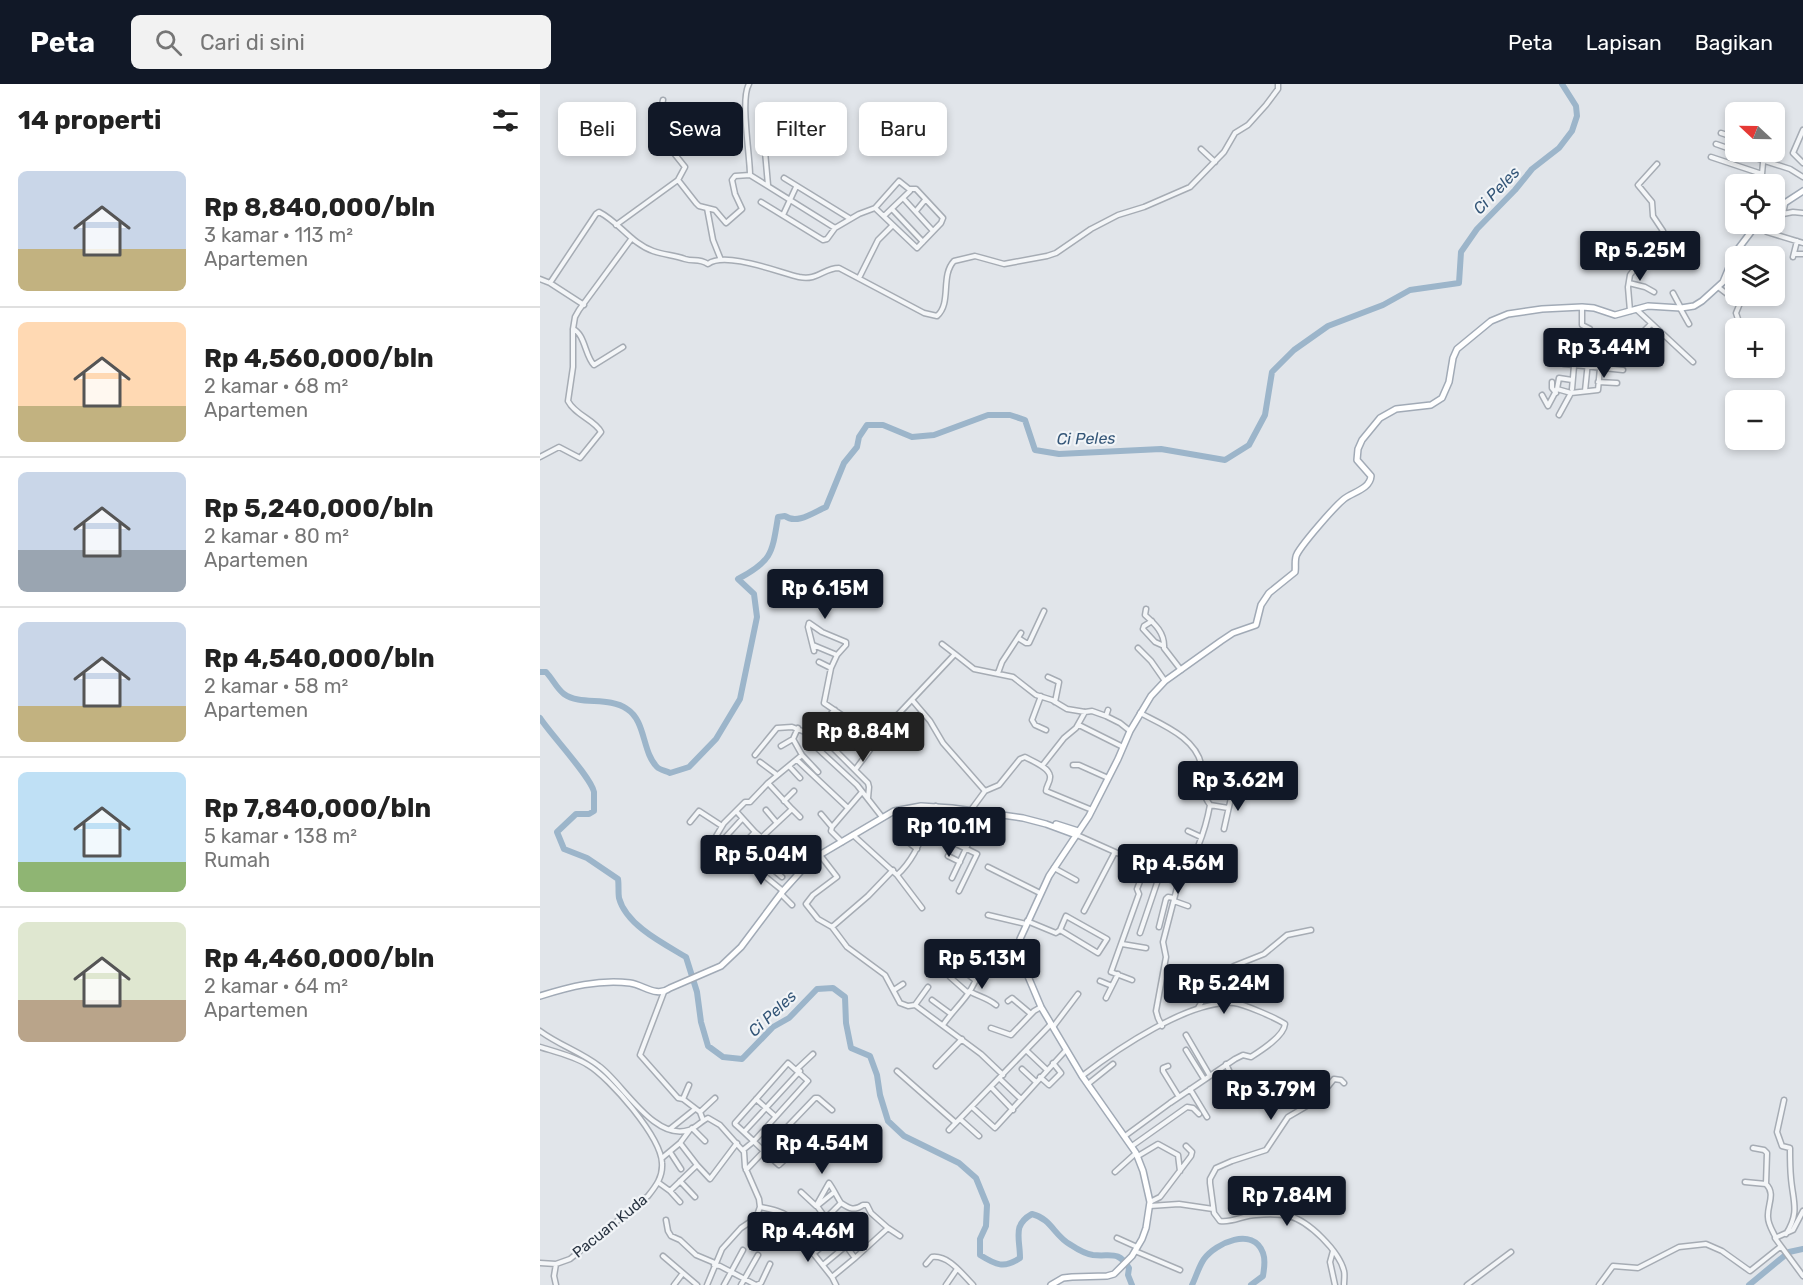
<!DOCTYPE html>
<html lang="id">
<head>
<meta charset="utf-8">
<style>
	body { margin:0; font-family:Rubik,sans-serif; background:#f2f2f2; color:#222; height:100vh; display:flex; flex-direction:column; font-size:22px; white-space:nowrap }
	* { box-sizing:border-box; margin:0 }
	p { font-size:20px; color:#767676 }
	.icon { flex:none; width:33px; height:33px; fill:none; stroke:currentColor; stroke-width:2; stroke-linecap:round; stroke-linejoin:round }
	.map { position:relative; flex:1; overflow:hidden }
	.panel { display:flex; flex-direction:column; background:#fff; width:540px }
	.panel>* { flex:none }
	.guide { position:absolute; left:18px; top:18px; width:570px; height:54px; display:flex; gap:12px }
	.needle { width:39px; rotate:292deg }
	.buttons { position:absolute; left:1185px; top:18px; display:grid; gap:12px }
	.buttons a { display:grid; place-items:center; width:60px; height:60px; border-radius:9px; background:#fff; box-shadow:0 3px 9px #0003; font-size:30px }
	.price { position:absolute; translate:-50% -51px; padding:0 14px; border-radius:6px; background:#111827; color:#fff; font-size:20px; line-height:39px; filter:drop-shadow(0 2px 3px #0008) }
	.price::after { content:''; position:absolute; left:50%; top:36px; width:18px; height:14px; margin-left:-9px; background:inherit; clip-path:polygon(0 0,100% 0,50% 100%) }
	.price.current { background:#222; color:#fff }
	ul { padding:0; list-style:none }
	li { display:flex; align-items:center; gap:18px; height:150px; padding:0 18px }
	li+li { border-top:2px solid #e0e0e0 }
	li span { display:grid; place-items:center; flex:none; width:168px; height:120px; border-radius:9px; color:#555 }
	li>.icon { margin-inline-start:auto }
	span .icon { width:72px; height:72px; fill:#fffc; stroke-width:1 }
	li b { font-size:26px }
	h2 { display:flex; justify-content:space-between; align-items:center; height:72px; padding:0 18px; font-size:26px }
	.chip { padding:0 21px; border-radius:9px; background:#fff; box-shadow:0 3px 9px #0003; font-size:21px; line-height:54px }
	.chip.current { background:#111827; color:#fff }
	header { display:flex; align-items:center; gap:36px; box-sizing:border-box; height:84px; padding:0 30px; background:#111827; color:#fff }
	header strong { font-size:28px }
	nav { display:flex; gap:33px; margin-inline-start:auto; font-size:21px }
	.search { width:420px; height:54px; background:#f2f2f2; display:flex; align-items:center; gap:15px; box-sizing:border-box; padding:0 21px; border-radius:9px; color:#767676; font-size:22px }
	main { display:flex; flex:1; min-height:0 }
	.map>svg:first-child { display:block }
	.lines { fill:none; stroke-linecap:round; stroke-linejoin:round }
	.river { stroke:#9cb5ca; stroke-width:6 }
	.minor-casing { stroke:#a6acb4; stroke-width:7 }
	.major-casing { stroke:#a1aab6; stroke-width:8 }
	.minor { stroke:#f4f6f8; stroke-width:4 }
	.major { stroke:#fff; stroke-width:5 }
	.labels { text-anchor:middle; stroke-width:4.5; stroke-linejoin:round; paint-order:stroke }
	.street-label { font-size:15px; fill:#293442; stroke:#f1f4f7 }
	.water-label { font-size:16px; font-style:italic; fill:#357; stroke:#f1f4f7 }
</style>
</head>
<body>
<header>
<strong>Peta</strong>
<div class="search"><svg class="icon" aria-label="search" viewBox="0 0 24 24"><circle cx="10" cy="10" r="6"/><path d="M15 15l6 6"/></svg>Cari di sini</div>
<nav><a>Peta</a><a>Lapisan</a><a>Bagikan</a></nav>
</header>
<main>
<section class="panel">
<h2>14 properti<svg class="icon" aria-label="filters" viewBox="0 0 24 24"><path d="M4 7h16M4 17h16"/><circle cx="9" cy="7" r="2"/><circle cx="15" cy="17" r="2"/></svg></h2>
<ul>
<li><span style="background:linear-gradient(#c9d6e8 65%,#c2b280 0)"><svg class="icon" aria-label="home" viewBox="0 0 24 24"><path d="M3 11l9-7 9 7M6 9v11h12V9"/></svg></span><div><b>Rp 8,840,000/bln</b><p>3 kamar · 113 m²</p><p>Apartemen</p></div></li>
<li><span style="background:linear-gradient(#ffd9b3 70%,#c2b280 0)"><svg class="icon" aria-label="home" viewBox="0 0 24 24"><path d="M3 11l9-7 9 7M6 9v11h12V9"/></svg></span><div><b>Rp 4,560,000/bln</b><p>2 kamar · 68 m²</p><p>Apartemen</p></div></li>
<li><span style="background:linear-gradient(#c9d6e8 65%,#9aa5b1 0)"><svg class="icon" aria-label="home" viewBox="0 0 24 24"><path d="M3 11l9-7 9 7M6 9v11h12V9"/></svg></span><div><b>Rp 5,240,000/bln</b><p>2 kamar · 80 m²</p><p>Apartemen</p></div></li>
<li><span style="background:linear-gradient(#c9d6e8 70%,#c2b280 0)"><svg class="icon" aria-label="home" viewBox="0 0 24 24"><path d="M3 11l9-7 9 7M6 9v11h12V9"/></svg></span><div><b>Rp 4,540,000/bln</b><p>2 kamar · 58 m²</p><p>Apartemen</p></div></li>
<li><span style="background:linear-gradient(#bfe0f5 75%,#8fb573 0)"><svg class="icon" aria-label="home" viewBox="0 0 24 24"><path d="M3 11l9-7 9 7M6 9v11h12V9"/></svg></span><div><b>Rp 7,840,000/bln</b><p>5 kamar · 138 m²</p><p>Rumah</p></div></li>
<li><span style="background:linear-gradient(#dfe7d0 65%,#b9a48a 0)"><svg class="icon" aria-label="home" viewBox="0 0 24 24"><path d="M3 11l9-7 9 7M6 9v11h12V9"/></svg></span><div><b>Rp 4,460,000/bln</b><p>2 kamar · 64 m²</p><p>Apartemen</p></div></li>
</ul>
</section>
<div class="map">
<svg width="1263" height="1201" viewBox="0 0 1263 1201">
	<rect width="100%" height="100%" fill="#e1e5ea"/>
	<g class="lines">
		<path class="river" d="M0,588H6C12,594 17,605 24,610C41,622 68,612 87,625C106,637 102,668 117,683C120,686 127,687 130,689L149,683L176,655L200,615L217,533L214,510L198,495C232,477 232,470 238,433L245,432C257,441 274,428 286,423L304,379L317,363L319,353L327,341H343L372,353L394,351L448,331H470L485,336L495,366L519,370L621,365L685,376L709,361L725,331L732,288L754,266L788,242L843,221L870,206L919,199L921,168L937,145L975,106L992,85L1019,64L1032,47L1037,32L1036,22L1022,0
			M0,634C11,651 51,693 54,708C54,714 54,721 54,727L49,730H36L17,748L24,765L47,774L78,795C79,801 78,808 79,814C86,841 124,860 146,873L157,908L161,938L168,962L183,973L202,975L233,943L249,934L277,905L293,904L305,913L306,939L311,964L330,972L337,991L340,1011L348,1037L364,1052L419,1079L436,1094L447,1121L446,1142L440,1155V1171C456,1181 464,1185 480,1174C480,1154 472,1141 492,1130C512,1135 514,1152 531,1161C537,1165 546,1170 553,1171C571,1173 578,1166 589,1184L588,1191L592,1201
			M652,1201C656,1193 659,1182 664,1175C676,1159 713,1142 723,1169C726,1177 724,1184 723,1192L711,1201
			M1209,1201L1249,1168L1263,1165"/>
		<defs>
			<path id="minor" d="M209,0C200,15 210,71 210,91
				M123,16L118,40L133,68L145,83L138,96
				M223,45L228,101
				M1263,46L1253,69L1263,79
				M1181,49L1196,54
				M1176,60L1196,67
				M661,65L675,78
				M1197,68L1250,85L1263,93
				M1171,73L1222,90L1224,68
				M1231,79L1233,68
				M244,94L309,134
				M363,114L393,147
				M221,118L283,156L287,155L295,144
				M1245,120L1243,130L1253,128L1263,129
				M167,124L173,156L181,176
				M335,124L359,97L369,105L370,107L344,132
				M352,125L383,158
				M376,127L385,116
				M243,131L256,103
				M1217,140L1227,148L1263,159
				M76,141L138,96L156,119L159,122L175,126L186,139L202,125L195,110L192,96L195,92L210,91L295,144L319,130L335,124L377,164L401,139L403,134L376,105H369
				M1112,161L1135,178
				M1254,170H1263
				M1253,173L1257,157
				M319,194L338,156L352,142
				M0,195L10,199L56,130L59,128C79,138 92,160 113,167C124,171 134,171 145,175C154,178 158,174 168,180C185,167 238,188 259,193C278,197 283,184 299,184L384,229L397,232C412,219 400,192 414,177L435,172L464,180L507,172L516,169L551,145L578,131L604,123L650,103L684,68L695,49L708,41L726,21L738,5V0
				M10,199L44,221
				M1089,199L1105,203L1114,208
				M1178,203L1199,219
				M1133,209L1141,224
				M1042,223V241L1050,245L1051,249L1045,307
				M1140,224L1149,240
				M1096,225L1153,278
				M1090,227L1088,203L1090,191L1123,147L1113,132L1112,118L1098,101L1117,80
				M1201,244L1196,229L1203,212
				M33,245C45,250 45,272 54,281L83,263
				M1101,250L1111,240
				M1011,253L1060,261
				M1025,268L1083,273
				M1024,280L1083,286
				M1012,298V304L1016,309
				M1058,298L1077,299
				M1017,305L1031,309L1058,306L1060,284
				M1032,305L1034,282
				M1002,311L1008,322L1017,305L1019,294L1032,296
				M1019,331L1031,309
				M0,373L19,363L40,374L61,348C55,336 35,331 28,317L33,283V245L35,233L39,226L92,154
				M606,525L605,531C615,540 625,549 624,564L641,586
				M612,537L604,542L603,545L615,558L624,562
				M478,554L486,559H489L504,527
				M402,560L415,570
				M273,561L297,571L291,584L284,619L306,634L276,663
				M598,564L611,577L625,597
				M274,567L268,543L269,539L282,548L306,558V561L297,571
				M279,578L291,584
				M458,589L462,578L481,549
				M508,593L519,598L515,618
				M501,612L492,636L495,641L506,646
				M373,617L390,637L403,659L445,707L459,701L480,675L485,673C492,677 509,683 510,692C511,697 506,702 506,707L552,726
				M566,632L580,639L590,647
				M314,640L292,663L328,699L329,703L328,714
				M539,641L583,663
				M268,651L295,626
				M241,662L253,655
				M215,671L237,644L252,643L265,648L276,663L317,701L342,733
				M262,671L278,688
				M257,676L308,724
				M220,678L236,690
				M533,681H539L568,694
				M249,682L260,694
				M502,682L524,654L536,644L545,628
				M315,686L349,640L415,570L434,585L473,593L496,611L512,616L527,625L545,628L552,627L566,632L568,626
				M244,717L254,707
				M670,721L688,724
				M252,725L260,733
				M226,726L237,739
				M431,726L445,707
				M196,727L205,718H210L228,699
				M281,730L292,743L291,747L302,758
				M202,735L182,757L179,758L175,754L184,739L196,727L215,748L260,788
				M150,738L159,727L182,742
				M292,743L322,708
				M684,745L693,705
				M648,747L661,753
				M313,751L357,791C378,772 383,747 396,722
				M537,751L593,776L638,800C654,776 665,749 670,721C661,709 663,699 662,685C659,655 623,641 600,629
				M221,754L252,725L228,699L262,671L253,655L258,644
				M364,755L377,765
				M408,756L437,770L419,807
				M280,771L297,793L273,811L266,820L278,835L292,843L307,863L345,891L360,919L368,922L375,921L441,970L463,991
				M192,772L215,748
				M408,772L420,778
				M653,772L671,779
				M211,781L243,807
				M448,783L500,809
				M514,784L536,796
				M223,790L230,783L242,793
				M357,791L382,824
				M412,794L429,758L442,741L440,728
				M241,810L252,821
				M634,817L648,822
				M544,827L575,768
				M448,831L486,840
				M487,837L516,849L520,846L526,832L567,855L558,869L520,846
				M292,843L328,812L353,786
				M619,843L626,815L628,813L634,814
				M600,849L620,790
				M429,860L442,867L450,859L458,864
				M582,860L606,864
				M412,878L435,896
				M422,887L438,864
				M410,893L428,909
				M592,896L571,888L599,810L597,805L606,782
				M560,897L572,902
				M354,906L363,900
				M429,907C439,913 446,913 456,921
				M124,908L100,971L138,1014L143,1015
				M566,914L578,890
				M392,916L411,930
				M468,917L472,914L491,930
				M375,921L388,903
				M658,924L677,892L694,882L724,870L747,851L771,846
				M403,941C411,929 422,919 430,907C440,890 453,854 479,861
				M622,942L618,934L616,927L626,873L623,858L638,800
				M513,943L538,910
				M451,944L471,951L494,927L501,923
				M0,947C19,961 41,968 59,982C82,998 114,1058 149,1046C156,1044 161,1037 168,1034L180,1041L204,1068L205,1083L219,1115L220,1123L216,1134L201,1144L182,1165L167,1201
				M646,951L670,992
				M0,963C16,968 34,972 48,981C70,994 121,1053 122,1079C123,1093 116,1102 108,1112L30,1175L16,1180L0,1179
				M646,966L664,995
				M487,967L507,986
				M686,980L696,1001
				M396,982L422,955
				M628,982L623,984V987L639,1013
				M257,985L273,970
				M482,985L496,998
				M357,987L416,1039
				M542,992C577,965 649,916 694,919C704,920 736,934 745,940C744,952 722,966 711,973L703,971L695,975L630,1019L585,1052
				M500,993L509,1001L521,989L513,979
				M460,995L481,1015
				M548,1000L573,980
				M149,1001L143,1015L160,1028
				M451,1003L473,1026
				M650,1005L667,1033
				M216,1015L235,1032
				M1244,1016L1237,1048L1242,1062L1250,1064C1250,1074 1250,1084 1251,1094C1253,1118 1260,1128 1246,1150
				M432,1023L455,1044L526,966
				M420,1035L439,1052
				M163,1036L160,1028L175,1014
				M152,1044L165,1057
				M130,1045L155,1025
				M409,1046L511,940
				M204,1048L260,987
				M592,1062L647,1023L653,1024L659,1030
				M1213,1064L1224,1066L1227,1069L1226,1100
				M203,1066L214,1057L268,997L248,979L195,1039V1040C210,1053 224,1068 239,1081L267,1055
				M130,1068L141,1085
				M598,1072L618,1060L638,1071L640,1087
				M122,1074L140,1059L149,1047
				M157,1081L170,1095L197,1059
				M206,1086L275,1014H278L292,1026
				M575,1088L596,1069
				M140,1097L155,1113
				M1205,1098L1226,1100C1236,1110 1227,1121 1228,1133C1228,1140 1232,1146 1235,1152
				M119,1099L130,1107L157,1081L140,1059
				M130,1107L140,1118
				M261,1108L276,1122
				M610,1118L620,1113L651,1072L652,1068L646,1062
				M301,1119C310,1125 314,1127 323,1121H327L331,1129L348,1144L315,1174
				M276,1122L289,1099C294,1106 297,1113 301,1119L288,1132L287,1136L277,1122L293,1109H295
				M610,1122L639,1120L673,1125
				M220,1123C251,1129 251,1131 265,1159L292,1193L315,1174L287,1136L263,1154
				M1263,1127L1253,1146L1235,1154L1263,1192
				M126,1136L128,1147L131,1152L140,1156L156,1171L175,1179
				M348,1144L360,1152
				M577,1154L597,1163
				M595,1167L640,1186
				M793,1167L790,1178L795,1201
				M274,1169L298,1149
				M123,1172L157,1201
				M16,1180L14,1192L16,1201
				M386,1180L392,1173C409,1171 422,1190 433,1201
				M174,1181L180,1182L216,1201L221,1199L230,1180
				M283,1181L307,1161
				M292,1193L296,1201
				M134,1201L143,1189
				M184,1201L203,1166
				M201,1201L218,1171
				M406,1201L417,1185
				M804,1201C804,1196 805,1191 804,1187C799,1167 769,1137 749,1132C739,1130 727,1130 716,1131C704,1131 692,1139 680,1137L674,1129L670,1099V1095L676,1084L692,1077L726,1066L748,1033L777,1016L794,995L801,996L804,999
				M927,1201L971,1168
				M1059,1201L1073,1182L1098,1184L1139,1163L1166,1160L1182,1167L1210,1187L1240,1163"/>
			<path id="major" d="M1234,126L1263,107
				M516,740L538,747
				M0,912C29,903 59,895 90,899C104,901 116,914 130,904L181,882L201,863L243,807L271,776L354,727L381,722L412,724L483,734L506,740L536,751
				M511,1201L523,1194L532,1193L567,1192L574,1190L592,1172L602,1155L606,1144L610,1118L603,1087L596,1069L542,992L501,923L482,878L478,864L480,855L509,792L549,732L578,675L590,647L611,612L625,597L681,557L693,549L716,541L721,521L729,509L755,488C756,483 754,475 757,470C763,459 794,423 804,415C813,408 830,405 831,392L817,376L818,365L822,356L840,334L856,325L891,321L902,314L909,298L913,274L917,265L951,237L968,230L1002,225L1042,223L1054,224L1075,231L1108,222L1141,224L1154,222L1162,217L1183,198L1195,169L1217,140"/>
		</defs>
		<use href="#minor" class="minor-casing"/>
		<use href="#major" class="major-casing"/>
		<use href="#minor" class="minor"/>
		<use href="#major" class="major"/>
	</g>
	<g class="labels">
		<g class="street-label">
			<text transform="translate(70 1142) rotate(-39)" y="5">Pacuan Kuda</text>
		</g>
		<g class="water-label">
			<text transform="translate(956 106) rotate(-46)" y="6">Ci Peles</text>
			<text transform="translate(546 354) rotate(-1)" y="6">Ci Peles</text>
			<text transform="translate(232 929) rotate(-43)" y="6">Ci Peles</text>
		</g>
	</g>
</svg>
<div class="buttons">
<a><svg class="needle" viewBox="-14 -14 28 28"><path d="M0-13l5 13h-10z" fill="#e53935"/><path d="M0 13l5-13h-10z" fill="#767676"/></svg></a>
<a><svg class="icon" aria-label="locate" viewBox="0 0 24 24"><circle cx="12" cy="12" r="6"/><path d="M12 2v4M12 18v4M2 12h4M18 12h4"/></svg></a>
<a><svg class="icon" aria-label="layers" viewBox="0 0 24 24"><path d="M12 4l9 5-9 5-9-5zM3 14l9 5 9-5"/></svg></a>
<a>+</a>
<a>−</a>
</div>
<b class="price" style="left:1100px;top:198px">Rp 5.25M</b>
<b class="price" style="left:1064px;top:295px">Rp 3.44M</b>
<b class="price" style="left:285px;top:536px">Rp 6.15M</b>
<b class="price current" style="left:323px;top:679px">Rp 8.84M</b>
<b class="price" style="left:698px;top:728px">Rp 3.62M</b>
<b class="price" style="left:409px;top:774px">Rp 10.1M</b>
<b class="price" style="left:221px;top:802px">Rp 5.04M</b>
<b class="price" style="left:638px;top:811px">Rp 4.56M</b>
<b class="price" style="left:442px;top:906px">Rp 5.13M</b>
<b class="price" style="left:684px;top:931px">Rp 5.24M</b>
<b class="price" style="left:731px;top:1037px">Rp 3.79M</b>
<b class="price" style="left:282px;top:1091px">Rp 4.54M</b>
<b class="price" style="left:747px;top:1143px">Rp 7.84M</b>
<b class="price" style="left:268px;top:1179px">Rp 4.46M</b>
<div class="guide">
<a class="chip">Beli</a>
<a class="chip current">Sewa</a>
<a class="chip">Filter</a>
<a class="chip">Baru</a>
</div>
</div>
</main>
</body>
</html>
